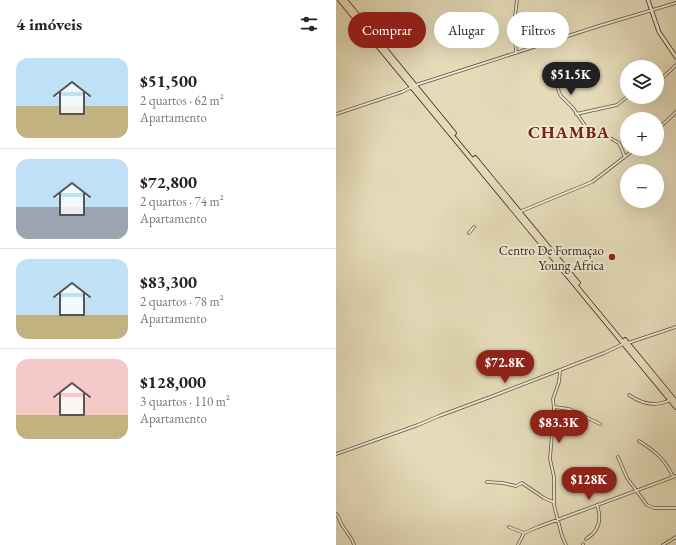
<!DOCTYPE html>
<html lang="pt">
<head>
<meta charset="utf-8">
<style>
	body { margin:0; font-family:"EB Garamond",serif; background:#f6f6f6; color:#222; height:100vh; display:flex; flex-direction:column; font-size:15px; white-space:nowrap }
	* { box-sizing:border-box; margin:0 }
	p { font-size:13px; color:#767676 }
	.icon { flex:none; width:22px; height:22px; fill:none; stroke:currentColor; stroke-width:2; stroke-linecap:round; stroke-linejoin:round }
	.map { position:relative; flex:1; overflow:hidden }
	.panel { display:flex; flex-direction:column; background:#fff; width:336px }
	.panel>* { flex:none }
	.guide { position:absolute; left:12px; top:12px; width:268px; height:36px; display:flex; gap:8px }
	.fabs { position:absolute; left:284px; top:60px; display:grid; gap:8px }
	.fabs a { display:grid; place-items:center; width:44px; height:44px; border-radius:50%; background:#fff; box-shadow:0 4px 16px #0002; font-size:20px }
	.price { position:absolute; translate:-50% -34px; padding:0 9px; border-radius:14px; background:#8f2418; color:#fff; font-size:13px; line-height:26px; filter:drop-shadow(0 1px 2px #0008) }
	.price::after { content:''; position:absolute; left:50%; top:24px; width:12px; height:9px; margin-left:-6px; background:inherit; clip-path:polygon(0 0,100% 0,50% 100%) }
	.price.active { background:#222; color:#fff }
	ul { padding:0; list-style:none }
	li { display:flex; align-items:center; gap:12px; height:100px; padding:0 16px }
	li+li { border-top:1px solid #e0e0e0 }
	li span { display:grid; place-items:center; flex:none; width:112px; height:80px; border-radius:12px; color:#555 }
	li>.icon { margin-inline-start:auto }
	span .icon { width:48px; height:48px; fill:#fffc; stroke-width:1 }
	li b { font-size:17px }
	h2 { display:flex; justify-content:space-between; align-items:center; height:48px; padding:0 16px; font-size:17px }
	.tag { padding:0 14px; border-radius:18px; background:#fff; box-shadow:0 4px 16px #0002; font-size:14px; line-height:36px }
	.tag.active { background:#8f2418; color:#fff }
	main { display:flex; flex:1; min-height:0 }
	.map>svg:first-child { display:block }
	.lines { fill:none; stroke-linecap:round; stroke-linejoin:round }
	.street-casing { stroke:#605444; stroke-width:3.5 }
	.secondary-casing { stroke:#33271d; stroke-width:4.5 }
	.highway-casing { stroke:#33271d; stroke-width:5.5 }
	.street { stroke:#eee8d2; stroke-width:2 }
	.secondary { stroke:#eee8d2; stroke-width:3 }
	.highway { stroke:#e5dbb9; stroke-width:4 }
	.poi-dot { fill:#8f2418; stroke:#eee8d2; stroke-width:1.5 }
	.labels { text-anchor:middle; stroke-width:4; stroke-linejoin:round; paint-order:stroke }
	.poi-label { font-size:13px; fill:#33271d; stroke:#eee8d2; text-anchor:end }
	.district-label { font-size:17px; font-weight:bold; letter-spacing:1px; fill:#7a1f14; stroke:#eee8d2 }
</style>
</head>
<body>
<main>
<section class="panel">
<h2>4 imóveis<svg class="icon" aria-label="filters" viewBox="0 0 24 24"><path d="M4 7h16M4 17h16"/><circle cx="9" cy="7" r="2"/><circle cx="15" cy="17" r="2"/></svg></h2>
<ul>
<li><span style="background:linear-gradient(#bfe0f5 60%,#c2b280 0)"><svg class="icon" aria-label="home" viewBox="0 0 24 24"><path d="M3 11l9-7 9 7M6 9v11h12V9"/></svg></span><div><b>$51,500</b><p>2 quartos · 62 m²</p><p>Apartamento</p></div></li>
<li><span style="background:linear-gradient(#bfe0f5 60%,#9aa5b1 0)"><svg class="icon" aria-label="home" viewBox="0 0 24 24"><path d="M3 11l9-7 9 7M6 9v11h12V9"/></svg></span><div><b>$72,800</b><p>2 quartos · 74 m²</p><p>Apartamento</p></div></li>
<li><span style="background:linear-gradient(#bfe0f5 70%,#c2b280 0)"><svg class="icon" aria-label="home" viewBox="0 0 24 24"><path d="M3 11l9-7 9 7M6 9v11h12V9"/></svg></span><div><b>$83,300</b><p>2 quartos · 78 m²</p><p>Apartamento</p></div></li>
<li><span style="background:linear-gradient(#f6c9c9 70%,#c2b280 0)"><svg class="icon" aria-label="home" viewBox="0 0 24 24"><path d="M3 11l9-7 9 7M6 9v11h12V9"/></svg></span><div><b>$128,000</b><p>3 quartos · 110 m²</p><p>Apartamento</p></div></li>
</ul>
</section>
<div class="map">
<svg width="340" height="545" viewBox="0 0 340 545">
	<rect width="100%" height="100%" fill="#e5dbb9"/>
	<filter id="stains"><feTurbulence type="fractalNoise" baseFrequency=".005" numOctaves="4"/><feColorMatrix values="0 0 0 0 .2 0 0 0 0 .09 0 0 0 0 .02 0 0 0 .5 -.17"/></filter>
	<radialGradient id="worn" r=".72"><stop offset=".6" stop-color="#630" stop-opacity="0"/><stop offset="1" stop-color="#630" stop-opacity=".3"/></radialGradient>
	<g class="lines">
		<defs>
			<path id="street" d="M180,53L178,24L181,0
				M220,80L223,92L225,96L237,108L252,130L257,134L274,138L283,143L289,157
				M321,83L340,65
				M80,85L266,25L340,3
				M0,114L66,92L76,87
				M240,114L281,105L291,97
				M321,130L340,112
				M183,212L256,182L299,149
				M133,233L138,227
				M292,343L340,327
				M224,371L223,382L217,399L218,409L214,459L218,477V505L226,536L230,545
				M293,395C306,404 320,407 334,400
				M218,407L233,409L264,424
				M303,441C319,451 330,460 337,477
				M0,454L82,425L103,416L157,396L268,353L287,344
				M282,457L291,478L311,505L318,508H340
				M151,482L167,483L180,486L186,483L208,498L217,502
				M0,514C4,517 3,521 6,525C10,532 16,537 18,545
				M173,527L188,533
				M250,539C263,531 266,519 261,505
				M247,544V545
				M182,545L188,533L202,527L340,476
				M327,545L340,537"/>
			<path id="secondary" d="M312,0L323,32L340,57"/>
			<path id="highway" d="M4,0L340,407
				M9,0L118,133
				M139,158L242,283
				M289,340L340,402"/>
		</defs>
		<use href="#street" class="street-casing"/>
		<use href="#secondary" class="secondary-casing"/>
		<use href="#highway" class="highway-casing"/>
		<use href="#street" class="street"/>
		<use href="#secondary" class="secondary"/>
		<use href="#highway" class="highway"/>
	</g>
	<circle class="poi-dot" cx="276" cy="257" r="4"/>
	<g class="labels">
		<g class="poi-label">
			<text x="268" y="255">Centro De Formaçao<tspan x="268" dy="15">Young Africa</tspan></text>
		</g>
		<g class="district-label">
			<text x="233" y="138">CHAMBA</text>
		</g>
	</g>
	<rect width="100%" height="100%" filter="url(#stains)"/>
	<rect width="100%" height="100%" fill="url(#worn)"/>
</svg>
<div class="fabs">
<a><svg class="icon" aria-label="layers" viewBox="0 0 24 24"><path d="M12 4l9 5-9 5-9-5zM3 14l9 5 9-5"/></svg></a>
<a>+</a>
<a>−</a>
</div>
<b class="price active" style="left:235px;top:96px">$51.5K</b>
<b class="price" style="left:169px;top:384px">$72.8K</b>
<b class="price" style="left:223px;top:444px">$83.3K</b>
<b class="price" style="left:253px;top:501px">$128K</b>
<div class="guide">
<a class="tag active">Comprar</a>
<a class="tag">Alugar</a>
<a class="tag">Filtros</a>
</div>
</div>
</main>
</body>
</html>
